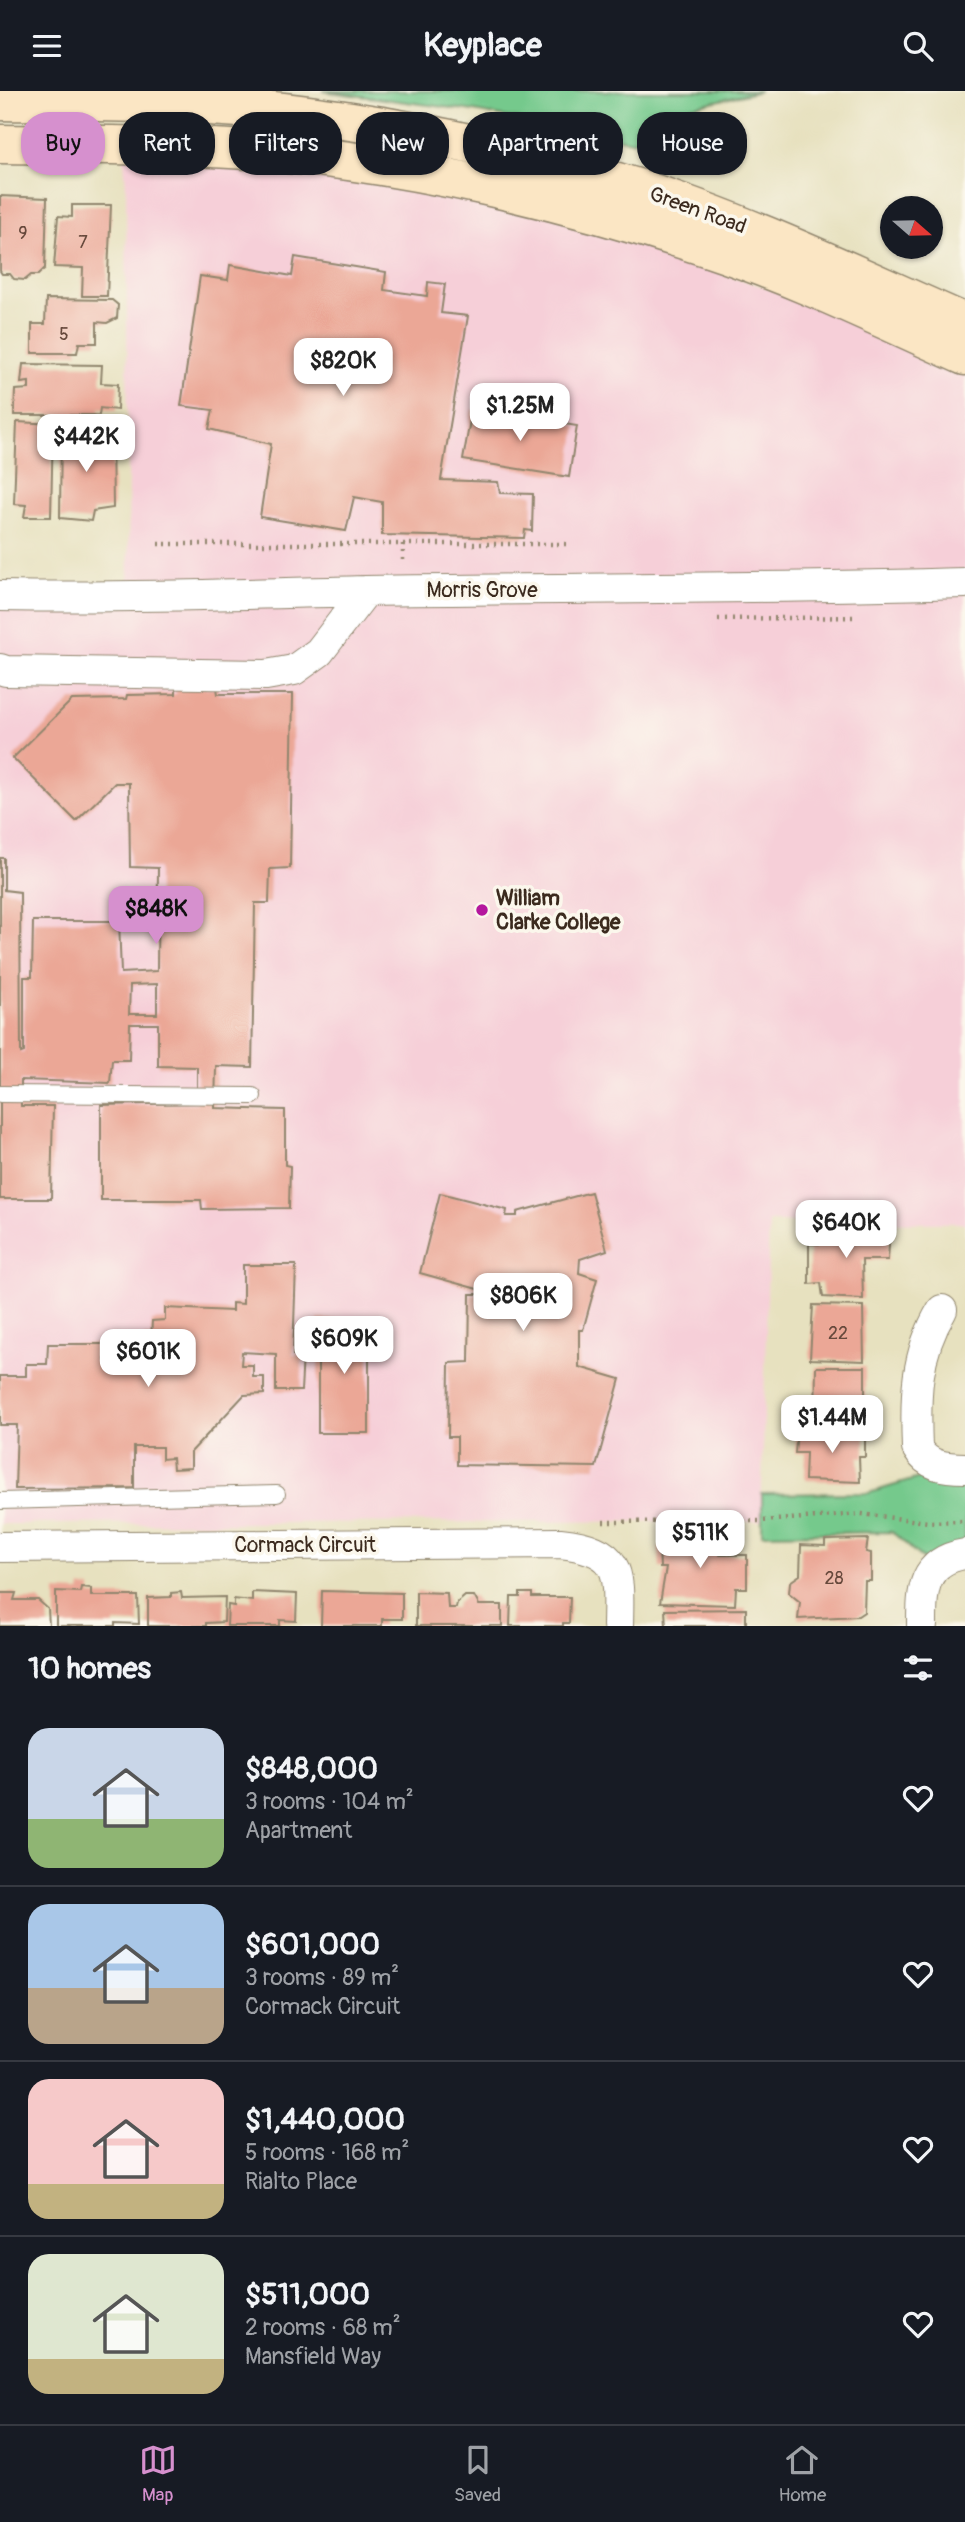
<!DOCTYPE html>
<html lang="en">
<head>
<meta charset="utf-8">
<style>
	body { margin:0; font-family:Pangolin,sans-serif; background:#20242c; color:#f1f3f6; height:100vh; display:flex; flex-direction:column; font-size:26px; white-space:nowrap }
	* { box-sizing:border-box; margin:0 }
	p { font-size:23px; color:#9ea1a6 }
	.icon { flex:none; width:38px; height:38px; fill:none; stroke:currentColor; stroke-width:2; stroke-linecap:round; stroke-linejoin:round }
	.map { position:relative; height:1535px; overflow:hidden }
	.details { display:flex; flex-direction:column; background:#171b24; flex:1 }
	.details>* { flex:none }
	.hud { position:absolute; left:21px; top:21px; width:924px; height:63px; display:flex; gap:14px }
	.needle { width:46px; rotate:110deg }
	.tools { position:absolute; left:880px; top:105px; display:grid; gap:14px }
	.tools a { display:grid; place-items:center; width:63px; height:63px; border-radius:50%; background:#171b24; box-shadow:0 2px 5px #0004; font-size:35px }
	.price { position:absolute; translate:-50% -60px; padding:0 16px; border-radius:14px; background:#fff; color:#222; font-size:23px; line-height:46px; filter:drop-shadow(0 2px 4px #0008) }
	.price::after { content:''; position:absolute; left:50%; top:42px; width:21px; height:16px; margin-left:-10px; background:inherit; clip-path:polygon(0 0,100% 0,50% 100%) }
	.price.selected { background:#d690ce; color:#111 }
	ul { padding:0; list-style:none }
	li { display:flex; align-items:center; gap:21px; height:175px; padding:0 28px }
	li+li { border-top:2px solid #363941 }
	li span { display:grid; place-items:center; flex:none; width:196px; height:140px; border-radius:21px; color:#555 }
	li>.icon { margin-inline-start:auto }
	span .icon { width:84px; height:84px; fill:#fffc; stroke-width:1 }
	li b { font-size:30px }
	h2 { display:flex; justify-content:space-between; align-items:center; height:84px; padding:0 28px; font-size:30px }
	.pill { padding:0 24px; border-radius:28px; background:#171b24; box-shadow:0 2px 5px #0004; font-size:24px; line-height:63px }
	.pill.selected { background:#d690ce; color:#111 }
	header { display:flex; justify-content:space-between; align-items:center; height:91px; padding:0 28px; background:#171b24; font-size:32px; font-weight:700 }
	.dock { display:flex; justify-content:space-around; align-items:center; height:98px; border-top:2px solid #363941; background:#171b24; font-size:19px; color:#9ea1a6 }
	.dock a { display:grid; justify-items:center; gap:4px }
	.dock .selected { color:#d690ce }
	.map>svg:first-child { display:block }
	.built { fill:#f6cfd8 }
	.green { fill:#75c98c; stroke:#587a55; stroke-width:2 }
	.building { fill:#eba796; fill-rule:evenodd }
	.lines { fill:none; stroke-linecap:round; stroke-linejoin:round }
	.lane-casing { stroke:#91866e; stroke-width:18 }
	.street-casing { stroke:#91866e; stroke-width:32 }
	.secondary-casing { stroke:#91866e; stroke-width:41 }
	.path { stroke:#91866e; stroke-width:4.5; stroke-dasharray:2 5; stroke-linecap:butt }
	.lane { stroke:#fff; stroke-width:16 }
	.street { stroke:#fff; stroke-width:30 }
	.secondary { stroke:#fbe6c4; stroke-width:38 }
	.poi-dot { fill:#b5179e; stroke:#fbf7ec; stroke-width:2.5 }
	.labels { text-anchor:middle; stroke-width:7; stroke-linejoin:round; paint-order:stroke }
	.number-label { font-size:18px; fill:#67493c }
	.street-label { font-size:21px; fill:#3b2a1e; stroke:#fbf7ec }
	.poi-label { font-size:21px; font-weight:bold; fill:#3b2a1e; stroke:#fbf7ec; text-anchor:start }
</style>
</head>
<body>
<header><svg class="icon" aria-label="menu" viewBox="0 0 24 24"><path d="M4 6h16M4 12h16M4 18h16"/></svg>Keyplace<svg class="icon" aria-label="search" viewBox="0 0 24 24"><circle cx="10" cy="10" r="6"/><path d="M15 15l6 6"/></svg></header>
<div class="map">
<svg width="965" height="1535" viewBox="0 0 965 1535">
	<rect width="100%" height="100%" fill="#fbf7ec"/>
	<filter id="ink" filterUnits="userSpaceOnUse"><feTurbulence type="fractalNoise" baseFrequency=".0143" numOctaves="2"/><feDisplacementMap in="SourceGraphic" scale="14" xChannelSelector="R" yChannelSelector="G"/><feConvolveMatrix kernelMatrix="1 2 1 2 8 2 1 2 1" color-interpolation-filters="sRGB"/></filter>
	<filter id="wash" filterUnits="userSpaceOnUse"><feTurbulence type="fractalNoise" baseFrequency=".00686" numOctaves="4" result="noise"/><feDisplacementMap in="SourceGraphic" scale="28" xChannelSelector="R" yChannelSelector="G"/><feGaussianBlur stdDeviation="1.57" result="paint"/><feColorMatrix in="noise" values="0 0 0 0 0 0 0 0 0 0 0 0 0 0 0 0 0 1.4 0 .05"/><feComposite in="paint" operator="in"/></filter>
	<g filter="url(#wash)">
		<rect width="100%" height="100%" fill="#e7e1bf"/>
		<path class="built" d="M123,54L442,86L965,265V1132L769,1131L761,1430L0,1433V505L129,507L126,97Z"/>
		<path class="green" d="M323,0H760L686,17L632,50L474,20Z
			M952,1377H965V1463L933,1477L892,1441L762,1443V1403L869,1402Z"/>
		<g id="blocks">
			<path class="building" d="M0,105L47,107L45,177L38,184H31L25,189L14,188L10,183H2L0,180Z
				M72,114H111L107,205H82L83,177L54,176L58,125L72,126Z
				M295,166L386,181L384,199L427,205L428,191L445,193L441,222L468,225L441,389L498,391L500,402L533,403L532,440L525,439L524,447L382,444V411L354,406L346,440L260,426L271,353L209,338L213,319L181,315L200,185L228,189L230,174L292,185Z
				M46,208L112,209L118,214L117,227L107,232L97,231V252H79L77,262H32V233H45Z
				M23,273L102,274L101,292L118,293L117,319L100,317L99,324H14L15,299L29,298V291L21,292Z
				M472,318L577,335L569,386L463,369Z
				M17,331L53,333L51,426H24L26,414L14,413Z
				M61,339L112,342L113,417L93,420L91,430L60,427Z
				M176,596L217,597L218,603H293L290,777L270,778L269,812H255L252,976L216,975L215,1017L285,1019V1074L290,1075L289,1117L202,1118L201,1109H101V1014L197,1012V976L158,975V933H130L129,969H112L110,992L21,989V1015H53L51,1108H0V767H4V799L20,801L21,962L24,961V886H32L33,830H119L121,882L157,880L158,777L130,776L129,692H115L76,730L13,667L72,609L126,608L127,604L176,603ZM157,893V923H129L130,894Z
				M591,1101L607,1159L580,1168L579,1182L597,1188L583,1239H579V1276L620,1288L596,1376L457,1374V1346H448L449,1272L469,1271L470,1203H480L481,1199L420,1182L440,1102L507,1119L506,1125H517V1121Z
				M826,1136L890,1139L888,1169H862L863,1208L823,1206L821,1192L809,1193V1153H825Z
				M243,1174H296L293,1264L303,1263L301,1300H276V1263L242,1261L241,1274H253V1286H264V1303L244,1304L191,1361V1377L173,1378L172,1367L162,1368V1356H134V1397L15,1398L17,1334H0V1285H26V1273H47L48,1253H105V1269L136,1265L132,1261L147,1245L151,1248L152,1230L165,1229V1217L232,1220V1212L243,1213Z
				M813,1214L863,1215L864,1270L810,1268Z
				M318,1228H369V1342H318Z
				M816,1276H865V1332L815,1329Z
				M865,1340V1366H859L860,1391L805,1389L806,1362H795L797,1341Z
				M722,1441L720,1464H747V1497H736L735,1514L660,1512L666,1477H660L659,1456H665V1442Z
				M868,1448L866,1461L871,1462V1490H865L864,1521L858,1525L798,1528L800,1511L789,1502L790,1491L800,1484L801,1454L825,1455V1449Z
				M81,1496L91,1497V1505H138L139,1533L115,1532V1535H56V1500L80,1501Z
				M322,1500L402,1502V1528H382V1535H321Z
				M181,1501L182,1507L225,1506L224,1531L206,1532V1535H148V1507L171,1506V1502Z
				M252,1501L297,1503L296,1530L280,1529V1535H227L228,1514L234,1515V1508L252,1510Z
				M416,1501L447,1502L448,1517H456L457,1512L465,1505H474L479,1514H502V1535H416Z
				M0,1502H16L14,1509H38L48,1518L49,1535H0Z
				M520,1502H532V1506H570L569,1532H563V1535H510L511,1506H520Z
				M746,1518V1535H666L665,1519Z"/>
		</g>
	</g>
	<g filter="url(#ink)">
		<use href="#blocks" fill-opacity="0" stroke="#91866e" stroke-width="2"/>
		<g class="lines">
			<defs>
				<path id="lane" d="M0,1003L253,1005
					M0,1410L277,1403"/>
				<path id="street" d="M0,505C122,507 244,503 366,500C566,497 765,498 965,492
					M0,578L6,580L266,584L294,579L319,561L366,500
					M942,1219C915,1264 915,1306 917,1357C927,1375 945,1377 965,1377
					M0,1456L560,1452C623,1459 619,1481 618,1535
					M922,1535C922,1499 922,1470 965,1463"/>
				<path id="secondary" d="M0,10C84,11 170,11 254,18C382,30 515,59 637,97C750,133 857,185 965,232
					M0,53C83,54 166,53 248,59C406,71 562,108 712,158C799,187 882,228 965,265"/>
			</defs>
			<use href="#lane" class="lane-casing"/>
			<use href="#street" class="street-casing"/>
			<use href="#secondary" class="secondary-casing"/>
			<path class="path" d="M158,453H567
				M403,453V473
				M718,528L857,526
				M603,1431L761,1430L861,1423L928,1431L965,1430"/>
			<use href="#lane" class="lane"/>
			<use href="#street" class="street"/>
			<use href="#secondary" class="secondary"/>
		</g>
	</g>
	<circle class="poi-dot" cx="482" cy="819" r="7"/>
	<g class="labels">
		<g class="number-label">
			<text x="23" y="148">9</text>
			<text x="83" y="157">7</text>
			<text x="64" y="249">5</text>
			<text x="838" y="1248">22</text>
			<text x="834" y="1493">28</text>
		</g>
		<g class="street-label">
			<text transform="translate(698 119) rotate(20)" y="7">Green Road</text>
			<text x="482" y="506">Morris Grove</text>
			<text x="305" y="1461">Cormack Circuit</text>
		</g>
		<g class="poi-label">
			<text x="496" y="814">William<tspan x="496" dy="24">Clarke College</tspan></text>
		</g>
	</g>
</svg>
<div class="tools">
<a><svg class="needle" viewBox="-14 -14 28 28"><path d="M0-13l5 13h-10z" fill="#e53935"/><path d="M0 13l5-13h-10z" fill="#9ea1a6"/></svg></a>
</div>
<b class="price" style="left:343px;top:307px">$820K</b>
<b class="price" style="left:520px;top:352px">$1.25M</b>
<b class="price" style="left:86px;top:383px">$442K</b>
<b class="price selected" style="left:156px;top:855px">$848K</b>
<b class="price" style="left:846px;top:1169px">$640K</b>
<b class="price" style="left:523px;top:1242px">$806K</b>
<b class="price" style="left:344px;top:1285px">$609K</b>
<b class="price" style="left:148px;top:1298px">$601K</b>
<b class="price" style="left:832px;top:1364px">$1.44M</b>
<b class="price" style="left:700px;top:1479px">$511K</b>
<div class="hud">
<a class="pill selected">Buy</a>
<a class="pill">Rent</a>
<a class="pill">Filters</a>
<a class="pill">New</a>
<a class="pill">Apartment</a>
<a class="pill">House</a>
</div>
</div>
<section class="details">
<h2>10 homes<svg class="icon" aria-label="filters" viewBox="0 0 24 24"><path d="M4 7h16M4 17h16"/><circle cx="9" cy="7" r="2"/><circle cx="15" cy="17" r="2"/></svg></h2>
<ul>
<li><span style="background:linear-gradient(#c9d6e8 65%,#8fb573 0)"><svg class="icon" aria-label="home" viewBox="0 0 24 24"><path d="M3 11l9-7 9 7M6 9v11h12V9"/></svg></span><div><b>$848,000</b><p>3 rooms · 104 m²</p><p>Apartment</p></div><svg class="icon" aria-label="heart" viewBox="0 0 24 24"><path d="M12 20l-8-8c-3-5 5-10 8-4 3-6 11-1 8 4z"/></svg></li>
<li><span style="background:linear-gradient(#a9c7e8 60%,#b9a48a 0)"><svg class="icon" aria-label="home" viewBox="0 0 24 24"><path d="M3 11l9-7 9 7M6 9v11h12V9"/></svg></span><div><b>$601,000</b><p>3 rooms · 89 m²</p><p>Cormack Circuit</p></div><svg class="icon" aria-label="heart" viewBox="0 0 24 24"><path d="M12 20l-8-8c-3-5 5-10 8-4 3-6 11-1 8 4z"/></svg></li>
<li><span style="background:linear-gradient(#f6c9c9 75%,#c2b280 0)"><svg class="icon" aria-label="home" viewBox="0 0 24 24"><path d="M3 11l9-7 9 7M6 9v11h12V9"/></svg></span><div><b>$1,440,000</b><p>5 rooms · 168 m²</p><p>Rialto Place</p></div><svg class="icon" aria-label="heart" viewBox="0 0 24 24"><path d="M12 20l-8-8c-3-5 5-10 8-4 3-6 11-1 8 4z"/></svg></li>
<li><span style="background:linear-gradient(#dfe7d0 75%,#c2b280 0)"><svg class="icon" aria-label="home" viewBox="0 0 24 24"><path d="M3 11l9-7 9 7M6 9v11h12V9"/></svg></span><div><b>$511,000</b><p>2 rooms · 68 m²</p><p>Mansfield Way</p></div><svg class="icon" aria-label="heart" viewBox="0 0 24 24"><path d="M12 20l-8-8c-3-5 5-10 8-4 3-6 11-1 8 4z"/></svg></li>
</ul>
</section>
<nav class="dock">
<a class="selected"><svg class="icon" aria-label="map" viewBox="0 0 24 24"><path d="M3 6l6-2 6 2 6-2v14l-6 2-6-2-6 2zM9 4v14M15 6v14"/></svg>Map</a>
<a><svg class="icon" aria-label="saved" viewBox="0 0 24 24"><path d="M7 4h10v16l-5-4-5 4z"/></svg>Saved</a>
<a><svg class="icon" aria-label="home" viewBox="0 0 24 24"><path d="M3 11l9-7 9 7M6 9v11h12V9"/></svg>Home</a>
</nav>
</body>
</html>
